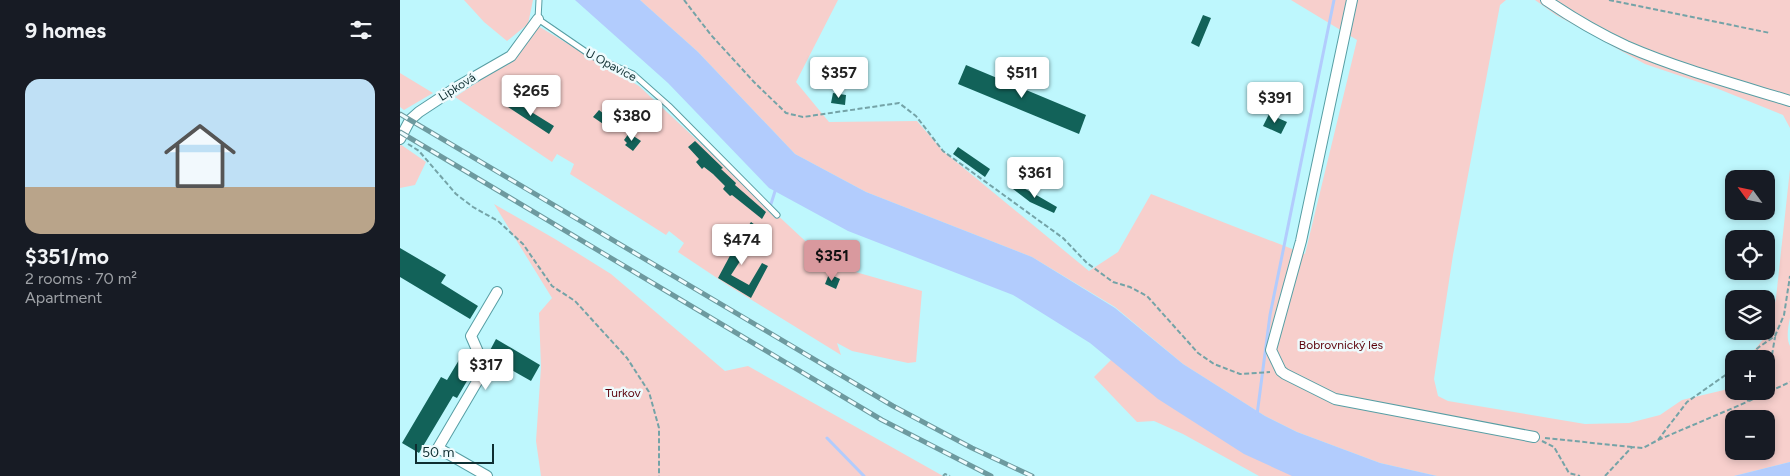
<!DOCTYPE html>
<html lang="en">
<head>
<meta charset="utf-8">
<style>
	body { margin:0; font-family:Figtree,sans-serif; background:#242831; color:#f1f3f6; height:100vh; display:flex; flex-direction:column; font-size:19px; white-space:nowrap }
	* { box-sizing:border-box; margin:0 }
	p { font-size:16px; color:#9ea1a6 }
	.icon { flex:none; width:28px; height:28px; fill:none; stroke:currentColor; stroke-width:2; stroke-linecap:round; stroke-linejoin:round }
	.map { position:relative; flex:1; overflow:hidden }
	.panel { display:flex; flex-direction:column; background:#171b24; width:400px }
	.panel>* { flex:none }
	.needle { width:32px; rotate:303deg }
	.controls { position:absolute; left:1325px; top:170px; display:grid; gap:10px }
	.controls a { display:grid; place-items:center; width:50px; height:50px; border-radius:10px; background:#171b24; box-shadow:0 2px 8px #0003; font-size:25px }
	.scale { position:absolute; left:15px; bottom:12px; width:79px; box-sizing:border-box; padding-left:5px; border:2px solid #0f2e31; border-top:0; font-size:14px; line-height:18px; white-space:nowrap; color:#0f2e31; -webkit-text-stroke:4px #eefbfd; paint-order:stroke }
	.price { position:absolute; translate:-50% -42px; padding:0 11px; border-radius:5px; background:#fff; color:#222; font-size:16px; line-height:32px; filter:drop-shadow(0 1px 2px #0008) }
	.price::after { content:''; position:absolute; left:50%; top:30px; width:15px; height:11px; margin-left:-8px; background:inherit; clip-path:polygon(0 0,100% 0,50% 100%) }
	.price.on { background:#d9999e; color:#111 }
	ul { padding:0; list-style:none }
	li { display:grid; align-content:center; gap:10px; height:265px; padding:0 25px }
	li span { display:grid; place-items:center; height:155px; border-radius:15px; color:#555 }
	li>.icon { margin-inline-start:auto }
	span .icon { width:90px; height:90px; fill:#fffc; stroke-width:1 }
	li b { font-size:21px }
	h2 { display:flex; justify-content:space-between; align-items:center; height:60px; padding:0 25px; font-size:21px }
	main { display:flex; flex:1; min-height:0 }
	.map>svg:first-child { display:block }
	.green { fill:#f7cfcc; fill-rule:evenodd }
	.water { fill:#b2ccfd }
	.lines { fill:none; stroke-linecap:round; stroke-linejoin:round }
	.stream { stroke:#b2ccfd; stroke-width:3 }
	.building { fill:#126259 }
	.lane-casing { stroke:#579ea4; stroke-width:7 }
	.street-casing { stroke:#579ea4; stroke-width:12 }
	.path { stroke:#74a3a7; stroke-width:2; stroke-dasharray:5 2.5; stroke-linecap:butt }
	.lane { stroke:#fff; stroke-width:5 }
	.street { stroke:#fff; stroke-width:10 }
	.rail-casing { stroke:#6d9a9f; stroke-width:5 }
	.rail { stroke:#eefbfd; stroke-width:3; stroke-dasharray:9; stroke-linecap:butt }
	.labels { text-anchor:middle; stroke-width:5; stroke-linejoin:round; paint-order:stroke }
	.street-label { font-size:12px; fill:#0f2e31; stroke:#eefbfd }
	.park-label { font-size:12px; fill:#5b000a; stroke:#eefbfd }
</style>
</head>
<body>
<main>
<section class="panel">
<h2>9 homes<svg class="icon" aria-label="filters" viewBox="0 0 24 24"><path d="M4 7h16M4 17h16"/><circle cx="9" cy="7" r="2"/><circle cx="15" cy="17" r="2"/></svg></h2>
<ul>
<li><span style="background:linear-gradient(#bfe0f5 70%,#b9a48a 0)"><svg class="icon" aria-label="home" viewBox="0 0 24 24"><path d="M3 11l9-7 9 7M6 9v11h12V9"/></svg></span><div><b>$351/mo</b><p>2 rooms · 70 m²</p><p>Apartment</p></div></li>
</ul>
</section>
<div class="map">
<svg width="1390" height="476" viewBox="0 0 1390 476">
	<rect width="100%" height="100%" fill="#bef7fd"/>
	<path class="green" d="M64,0H133L128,24L107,41L84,22Z
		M240,0H438L396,82L429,122L517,121L543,151L689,271L718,252L751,194L905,254L957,40L891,0H1106L1100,5L1053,255L1034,379L1038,396L1048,401L1185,424L1229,423L1260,415L1282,400L1324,390L1334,383V391H1366V359H1347L1365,337L1371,323L1376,298L1390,169V318C1388,327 1386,338 1390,346V462L1334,476H1037L980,463L897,432L865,416L783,364L715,307L632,257L466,192L395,154L298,52ZM1334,419H1366V451H1334Z
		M1135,0H1390V128L1383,115L1316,88L1245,64L1156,15Z
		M138,26L239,86L431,265L522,291L516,362L508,363L452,351L437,343L441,355L329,286L278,252L284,243L269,231L266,235L170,174L174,164L157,154L152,162L55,97L114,58Z
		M0,73L33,93L4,110L0,107Z
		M0,144L26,162L15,185L0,188Z
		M94,204L155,239L211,274L325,371L348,366L543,476H141L136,441L141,367L139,313L152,298Z
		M715,356L896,476H859L783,434L754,421L737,422L694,377Z"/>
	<path class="water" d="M175,0H240L298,52L395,154L466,192L632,257L715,308L783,364L865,416L897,432L980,463L1037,476H892L844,454L758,399L690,343L613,295L448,231L369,188L268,83Z
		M1390,462V476H1334Z"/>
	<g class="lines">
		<path class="stream" d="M371,204L376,188
			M857,415L870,315L934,0
			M427,438L464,476"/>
	</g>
	<path class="building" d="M803,15L811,18L799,47L791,43Z
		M566,65L686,115L679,134L558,84Z
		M433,93L446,95L445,105L431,103Z
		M112,100L154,126L149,134L108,107Z
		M199,110L214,122L209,128L193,117Z
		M869,114L887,122L881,134L863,126Z
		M229,133L241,141L233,151L225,145L227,143L224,140Z
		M295,141L323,168L321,169L336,183L335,185L366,212L362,219L332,195L330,196L323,189L325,186L313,174L304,167L302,169L296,162L299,159L288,147Z
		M558,147L590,169L585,177L553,154Z
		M615,186H620L638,196L657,207L654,213L630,202L613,189Z
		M351,222L358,227L344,246L352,243L331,275L349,285L362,263L368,266L351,298L318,278L333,250L337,249L342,235Z
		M0,248L46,275L41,283L78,306L70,319L0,277Z
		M429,274L440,279L436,289L425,284Z
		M96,339L140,365L131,381L87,356Z
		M59,360L74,369L57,398L53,396L19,453L2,443L41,377L47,380Z"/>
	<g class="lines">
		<defs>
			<path id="lane" d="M139,0L138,19L192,56L233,74L269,106L377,215"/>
			<path id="street" d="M952,0L901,241L871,350L881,371L885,374L935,399L1134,437
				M1146,0C1171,17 1198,33 1226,46C1279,69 1335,84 1390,101
				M0,139L10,120L19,112L57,87L111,56L138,19
				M87,476L38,448L85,368L71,336L97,292"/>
		</defs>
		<use href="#lane" class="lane-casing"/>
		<use href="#street" class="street-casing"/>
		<path class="path" d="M284,0L311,35L354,82L386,113L403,117L499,103L516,116L543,151L663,238L687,263L713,282L730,287L747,296L798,353L814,364L840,374L870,372
			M1209,0L1370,33
			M8,144L19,151L56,194L73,207L98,221L123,244L152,286L175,301L227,358L249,392L259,428V476
			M1345,359L1359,347L1375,336L1384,315L1390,276
			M1366,376L1369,373L1375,337
			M1349,401L1390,382
			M1145,438L1232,447
			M1258,440L1347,402L1355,391
			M1142,441L1154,447L1169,473L1180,476
			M543,476L545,474L550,476
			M1205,476L1232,447L1243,448L1258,440L1287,402L1334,369"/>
		<use href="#lane" class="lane"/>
		<use href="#street" class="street"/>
		<defs>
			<path id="rail" d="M0,114L493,406L572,448L632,476
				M0,132L482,420L591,476"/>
		</defs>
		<use href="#rail" class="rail-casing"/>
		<use href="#rail" class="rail"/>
	</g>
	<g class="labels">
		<g class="street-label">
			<text transform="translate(211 65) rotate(28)" y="4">U Opavice</text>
			<text transform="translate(57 87) rotate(-32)" y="4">Lipková</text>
		</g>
		<g class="park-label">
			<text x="941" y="349">Bobrovnický les</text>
			<text x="223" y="397">Turkov</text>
		</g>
	</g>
</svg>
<div class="controls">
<a><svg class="needle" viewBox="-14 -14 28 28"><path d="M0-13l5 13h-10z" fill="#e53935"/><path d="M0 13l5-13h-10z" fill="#9ea1a6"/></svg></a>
<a><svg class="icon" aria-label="locate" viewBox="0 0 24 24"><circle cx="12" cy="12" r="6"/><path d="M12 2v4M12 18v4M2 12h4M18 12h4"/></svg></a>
<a><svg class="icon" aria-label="layers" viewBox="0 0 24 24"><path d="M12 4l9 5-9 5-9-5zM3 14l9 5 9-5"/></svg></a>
<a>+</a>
<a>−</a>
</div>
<div class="scale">50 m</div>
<b class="price" style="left:439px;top:99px">$357</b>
<b class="price" style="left:622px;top:99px">$511</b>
<b class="price" style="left:131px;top:117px">$265</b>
<b class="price" style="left:875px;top:124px">$391</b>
<b class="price" style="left:232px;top:142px">$380</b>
<b class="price" style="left:635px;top:199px">$361</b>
<b class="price" style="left:342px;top:266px">$474</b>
<b class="price on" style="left:432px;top:282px">$351</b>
<b class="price" style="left:86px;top:391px">$317</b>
</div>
</main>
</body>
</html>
